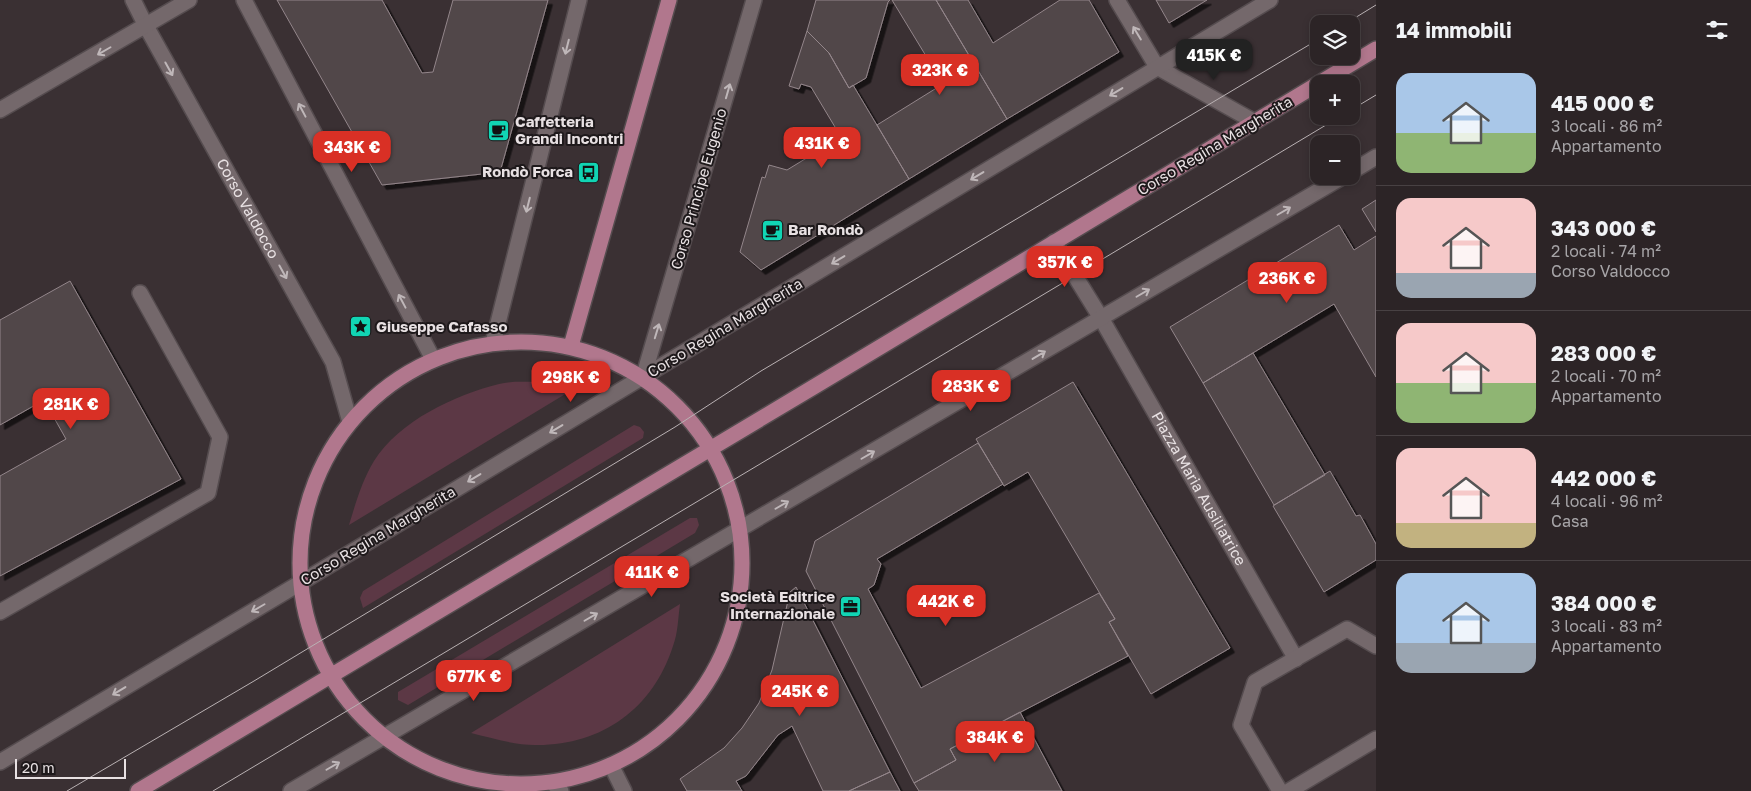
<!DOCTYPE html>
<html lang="it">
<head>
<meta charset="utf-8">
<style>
	body { margin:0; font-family:"Golos Text",sans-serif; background:#342c2e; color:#f1f3f6; height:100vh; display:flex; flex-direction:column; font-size:19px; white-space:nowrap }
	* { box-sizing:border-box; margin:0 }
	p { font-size:16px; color:#a6a4a7 }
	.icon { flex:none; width:28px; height:28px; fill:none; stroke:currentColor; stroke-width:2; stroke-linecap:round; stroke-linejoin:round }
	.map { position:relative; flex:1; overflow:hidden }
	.details { display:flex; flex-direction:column; background:#2c2426; width:375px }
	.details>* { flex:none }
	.buttons { position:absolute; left:1310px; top:15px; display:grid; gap:10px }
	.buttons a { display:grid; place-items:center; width:50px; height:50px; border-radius:10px; background:#2c2426; box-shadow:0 2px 8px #0003,0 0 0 1px #484143; font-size:25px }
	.scale { position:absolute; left:15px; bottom:12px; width:111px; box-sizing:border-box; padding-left:5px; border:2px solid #e8e1e3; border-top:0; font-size:14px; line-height:18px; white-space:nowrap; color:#e8e1e3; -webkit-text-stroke:4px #1e191b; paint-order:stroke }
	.price { position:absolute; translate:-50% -42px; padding:0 11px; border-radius:10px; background:#d93025; color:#fff; font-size:16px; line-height:32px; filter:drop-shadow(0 1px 2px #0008) }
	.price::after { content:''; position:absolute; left:50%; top:30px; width:15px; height:11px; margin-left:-8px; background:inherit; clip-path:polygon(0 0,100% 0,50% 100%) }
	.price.current { background:#222; color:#fff }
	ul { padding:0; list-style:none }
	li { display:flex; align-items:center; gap:15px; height:125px; padding:0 20px }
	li+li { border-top:1px solid #484143 }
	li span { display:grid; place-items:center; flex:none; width:140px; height:100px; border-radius:15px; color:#555 }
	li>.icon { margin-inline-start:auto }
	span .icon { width:60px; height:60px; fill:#fffc; stroke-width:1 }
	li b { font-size:21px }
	h2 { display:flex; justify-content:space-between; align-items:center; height:60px; padding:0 20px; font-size:21px }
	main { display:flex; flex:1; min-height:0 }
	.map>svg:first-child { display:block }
	.green { fill:#5c3845 }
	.building { fill:#51464a; stroke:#93868a; filter:url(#shadow) }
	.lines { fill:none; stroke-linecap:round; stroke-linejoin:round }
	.minor-casing { stroke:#554c4f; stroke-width:18 }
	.major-casing { stroke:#554c4f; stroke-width:18 }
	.minor { stroke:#74686b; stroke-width:15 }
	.major { stroke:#b1778d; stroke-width:15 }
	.tram { stroke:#b9b1b3; stroke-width:1 }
	.oneway { stroke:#bfb7b9 }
	.labels { text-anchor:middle; stroke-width:4; stroke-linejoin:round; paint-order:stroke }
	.poi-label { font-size:15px; font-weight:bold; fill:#e8e1e3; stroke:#1e191b; text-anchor:start }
	.street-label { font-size:15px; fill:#e8e1e3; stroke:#1e191b }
</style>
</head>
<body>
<main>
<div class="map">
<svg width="1376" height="791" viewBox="0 0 1376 791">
	<defs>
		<filter id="shadow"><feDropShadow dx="4.5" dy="4.5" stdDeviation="0" flood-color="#0009"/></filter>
	</defs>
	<rect width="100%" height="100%" fill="#3a3033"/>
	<path class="green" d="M537,382L572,390L349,525C356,502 362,481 374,461C399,421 455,395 499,384C510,381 525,382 537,382Z
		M634,425L640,427L644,432L643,438L363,608L360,598L363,591Z
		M690,518H697L699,525L695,533L408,705L398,700V692Z
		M680,604C678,618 678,633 673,646C653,709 601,746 535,745C514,745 492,738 471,733Z"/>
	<path class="building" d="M277,0H382L422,73L433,72L453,0H548L500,172L382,185Z
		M816,0H890L888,2L866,78L849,88L829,53L807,31Z
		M892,0H936L1007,119L909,179L877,125L943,84Z
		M936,0H968L993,43L1060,0H1089L1119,52L1007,119Z
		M1156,0H1207L1169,23Z
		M807,31L829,53L849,88L853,85L909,179L761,270L740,252L762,177L765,178L769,165L787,170L841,137L811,87L801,84L799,89L789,86Z
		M1376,200V232L1362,209Z
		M1339,225L1354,250L1376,236V377L1334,304L1203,383L1170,327Z
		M70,281L181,479L0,576V476L66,439L44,400L0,425V320Z
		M1253,353L1325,475L1274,505L1203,383Z
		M1073,382L1230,648L1151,694L1109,622L1115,619L1028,472L1004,486L976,439Z
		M978,443L1003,484L877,559L881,564L874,585L868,589L921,688L1099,593L1115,619L1109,622L1128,656L950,749L956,760L914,783L806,571L815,541Z
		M1330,471L1356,516L1360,515L1376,544V560L1324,592L1273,506Z
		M796,587L890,772L849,791H823L792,726L778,735L746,776L736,781L742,791H687L680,779L724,748L742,728L759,703L772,670L790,592Z
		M1020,712L1062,791H919L914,783L956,760L950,749Z
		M890,772L900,791H849Z"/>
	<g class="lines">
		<defs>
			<g id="minor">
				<path id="s1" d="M133,0L146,26L333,362L350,422"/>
				<path d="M244,0L433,359"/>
				<path d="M1117,0L1157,67L1255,122"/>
				<path d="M0,110L189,0"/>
				<path d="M1351,172L1376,157"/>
				<path id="s2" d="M1054,242L1101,318L1296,659"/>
				<path d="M493,343L579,0"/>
				<path d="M643,378L754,0"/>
				<path d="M0,612L208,493L220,437L140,293"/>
				<path d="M0,762L300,583L1270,0"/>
				<path d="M611,765L624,791"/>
				<path d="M552,782L561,791"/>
				<path d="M291,791L1344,176"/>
				<path d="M1280,791L1241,725L1255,682L1347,629L1376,646"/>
				<path d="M1289,791L1376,739"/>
			</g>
			<path id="major" d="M300 563a221 221 0 1 1 442 0a221 221 0 1 1-442 0Z
				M571,346L669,0
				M138,791C551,545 964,297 1376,49"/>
		</defs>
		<use href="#minor" class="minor-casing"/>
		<use href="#major" class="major-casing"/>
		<use href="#minor" class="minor"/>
		<use href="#major" class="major"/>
		<path class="tram" d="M1345,24L1376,5
			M1351,110L1376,95
			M67,791L254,681L675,427L761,371L1319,39
			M213,791C589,566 965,342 1341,116"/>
	</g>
	<defs><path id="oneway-shaft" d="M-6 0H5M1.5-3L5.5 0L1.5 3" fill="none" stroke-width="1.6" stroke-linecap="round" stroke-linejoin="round" transform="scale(1.25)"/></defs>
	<g class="oneway">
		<use href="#oneway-shaft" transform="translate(1137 33) rotate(-121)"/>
		<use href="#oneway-shaft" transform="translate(567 47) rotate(104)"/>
		<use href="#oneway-shaft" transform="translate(104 51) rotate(150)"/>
		<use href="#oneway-shaft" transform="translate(169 69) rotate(61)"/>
		<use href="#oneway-shaft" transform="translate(728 91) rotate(-74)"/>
		<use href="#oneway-shaft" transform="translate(1116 92) rotate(149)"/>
		<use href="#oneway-shaft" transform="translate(302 110) rotate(-118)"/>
		<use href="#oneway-shaft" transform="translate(977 176) rotate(149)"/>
		<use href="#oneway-shaft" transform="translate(528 205) rotate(104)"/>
		<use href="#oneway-shaft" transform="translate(1284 211) rotate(-30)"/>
		<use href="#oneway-shaft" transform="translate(838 260) rotate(149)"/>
		<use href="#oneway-shaft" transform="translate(283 272) rotate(61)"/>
		<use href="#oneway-shaft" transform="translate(1143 293) rotate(-30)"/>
		<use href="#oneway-shaft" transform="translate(402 301) rotate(-118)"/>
		<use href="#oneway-shaft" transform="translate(657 331) rotate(-73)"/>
		<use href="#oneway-shaft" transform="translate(1039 355) rotate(-31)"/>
		<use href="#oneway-shaft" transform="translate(556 429) rotate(149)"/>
		<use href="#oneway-shaft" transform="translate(868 455) rotate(-30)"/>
		<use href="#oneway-shaft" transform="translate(474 478) rotate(149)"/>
		<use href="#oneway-shaft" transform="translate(782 505) rotate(-30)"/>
		<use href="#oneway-shaft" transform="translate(258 608) rotate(150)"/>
		<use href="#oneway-shaft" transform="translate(591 617) rotate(-30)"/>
		<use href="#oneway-shaft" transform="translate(119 691) rotate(149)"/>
		<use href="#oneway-shaft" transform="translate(333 766) rotate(-30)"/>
	</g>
	<defs>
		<symbol id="cafe-square" viewBox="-11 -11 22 22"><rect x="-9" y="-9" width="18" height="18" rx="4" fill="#11d5b4" stroke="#1e191b"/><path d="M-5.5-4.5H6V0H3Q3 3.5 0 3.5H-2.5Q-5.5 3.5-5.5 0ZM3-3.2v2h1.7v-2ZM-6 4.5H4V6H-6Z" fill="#111"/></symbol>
		<symbol id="bus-square" viewBox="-11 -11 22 22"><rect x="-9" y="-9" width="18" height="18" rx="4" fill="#11d5b4" stroke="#1e191b"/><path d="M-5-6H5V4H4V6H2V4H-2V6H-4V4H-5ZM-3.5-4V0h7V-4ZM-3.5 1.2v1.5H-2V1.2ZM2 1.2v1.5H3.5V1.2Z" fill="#111"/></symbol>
		<symbol id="sight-square" viewBox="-11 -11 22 22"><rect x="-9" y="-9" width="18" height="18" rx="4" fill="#11d5b4" stroke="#1e191b"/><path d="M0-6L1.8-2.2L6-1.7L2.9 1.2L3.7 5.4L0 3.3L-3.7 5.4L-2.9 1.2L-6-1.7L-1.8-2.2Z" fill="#111"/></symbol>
		<symbol id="office-square" viewBox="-11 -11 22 22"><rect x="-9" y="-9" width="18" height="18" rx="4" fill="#11d5b4" stroke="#1e191b"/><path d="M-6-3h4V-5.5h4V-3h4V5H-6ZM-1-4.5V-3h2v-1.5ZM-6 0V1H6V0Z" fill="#111"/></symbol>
	</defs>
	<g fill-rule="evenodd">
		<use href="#cafe-square" x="486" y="118" width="25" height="25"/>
		<use href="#bus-square" x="576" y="160" width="25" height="25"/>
		<use href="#cafe-square" x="760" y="218" width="25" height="25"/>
		<use href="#sight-square" x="348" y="314" width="25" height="25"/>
		<use href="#office-square" x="838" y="594" width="25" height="25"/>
	</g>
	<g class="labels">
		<g class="poi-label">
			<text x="515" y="127">Caffetteria<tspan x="515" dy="17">Grandi Incontri</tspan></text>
			<text x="573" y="177" text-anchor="end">Rondò Forca</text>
			<text x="788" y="235">Bar Rondò</text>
			<text x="376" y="332">Giuseppe Cafasso</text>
			<text x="835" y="602" text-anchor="end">Società Editrice<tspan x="835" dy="17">Internazionale</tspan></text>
		</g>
		<g class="street-label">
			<text transform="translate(1215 146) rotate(-31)" y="5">Corso Regina Margherita</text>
			<text transform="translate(699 189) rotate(-74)" y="5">Corso Principe Eugenio</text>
			<text dy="5" stroke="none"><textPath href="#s1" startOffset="238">Corso Valdocco</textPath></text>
			<text transform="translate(725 328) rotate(-31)" y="5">Corso Regina Margherita</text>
			<text dy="5" stroke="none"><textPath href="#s2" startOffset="286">Piazza Maria Ausiliatrice</textPath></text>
			<text transform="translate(378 536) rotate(-31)" y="5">Corso Regina Margherita</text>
		</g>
	</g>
</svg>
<div class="buttons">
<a><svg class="icon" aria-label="layers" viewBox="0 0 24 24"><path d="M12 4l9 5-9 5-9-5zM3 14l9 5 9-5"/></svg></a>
<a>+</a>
<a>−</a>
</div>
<div class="scale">20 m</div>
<b class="price current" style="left:1214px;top:81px">415K €</b>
<b class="price" style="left:940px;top:96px">323K €</b>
<b class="price" style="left:822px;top:169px">431K €</b>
<b class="price" style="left:352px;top:173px">343K €</b>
<b class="price" style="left:1065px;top:288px">357K €</b>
<b class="price" style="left:1287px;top:304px">236K €</b>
<b class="price" style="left:571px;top:403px">298K €</b>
<b class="price" style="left:971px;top:412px">283K €</b>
<b class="price" style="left:71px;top:430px">281K €</b>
<b class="price" style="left:652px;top:598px">411K €</b>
<b class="price" style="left:946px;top:627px">442K €</b>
<b class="price" style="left:474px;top:702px">677K €</b>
<b class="price" style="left:800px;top:717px">245K €</b>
<b class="price" style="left:995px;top:763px">384K €</b>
</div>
<section class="details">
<h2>14 immobili<svg class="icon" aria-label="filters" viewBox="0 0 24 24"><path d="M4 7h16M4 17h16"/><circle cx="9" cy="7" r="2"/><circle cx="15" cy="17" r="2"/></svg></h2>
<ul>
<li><span style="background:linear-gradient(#a9c7e8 60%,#8fb573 0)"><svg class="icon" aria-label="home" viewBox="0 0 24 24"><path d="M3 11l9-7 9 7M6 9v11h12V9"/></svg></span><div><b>415 000 €</b><p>3 locali · 86 m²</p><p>Appartamento</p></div></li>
<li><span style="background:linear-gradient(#f6c9c9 75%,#9aa5b1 0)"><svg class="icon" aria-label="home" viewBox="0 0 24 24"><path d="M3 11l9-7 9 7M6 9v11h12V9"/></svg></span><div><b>343 000 €</b><p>2 locali · 74 m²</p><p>Corso Valdocco</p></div></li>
<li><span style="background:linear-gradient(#f6c9c9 60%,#8fb573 0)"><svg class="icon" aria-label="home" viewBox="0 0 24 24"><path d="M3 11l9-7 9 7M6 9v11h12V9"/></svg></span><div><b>283 000 €</b><p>2 locali · 70 m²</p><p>Appartamento</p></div></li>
<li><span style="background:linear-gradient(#f6c9c9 75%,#c2b280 0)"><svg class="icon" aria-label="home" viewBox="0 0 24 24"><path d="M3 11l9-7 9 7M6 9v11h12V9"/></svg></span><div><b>442 000 €</b><p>4 locali · 96 m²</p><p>Casa</p></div></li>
<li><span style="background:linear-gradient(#a9c7e8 70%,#9aa5b1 0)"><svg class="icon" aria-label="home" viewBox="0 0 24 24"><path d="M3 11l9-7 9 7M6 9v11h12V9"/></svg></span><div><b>384 000 €</b><p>3 locali · 83 m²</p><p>Appartamento</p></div></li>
</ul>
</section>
</main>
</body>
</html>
